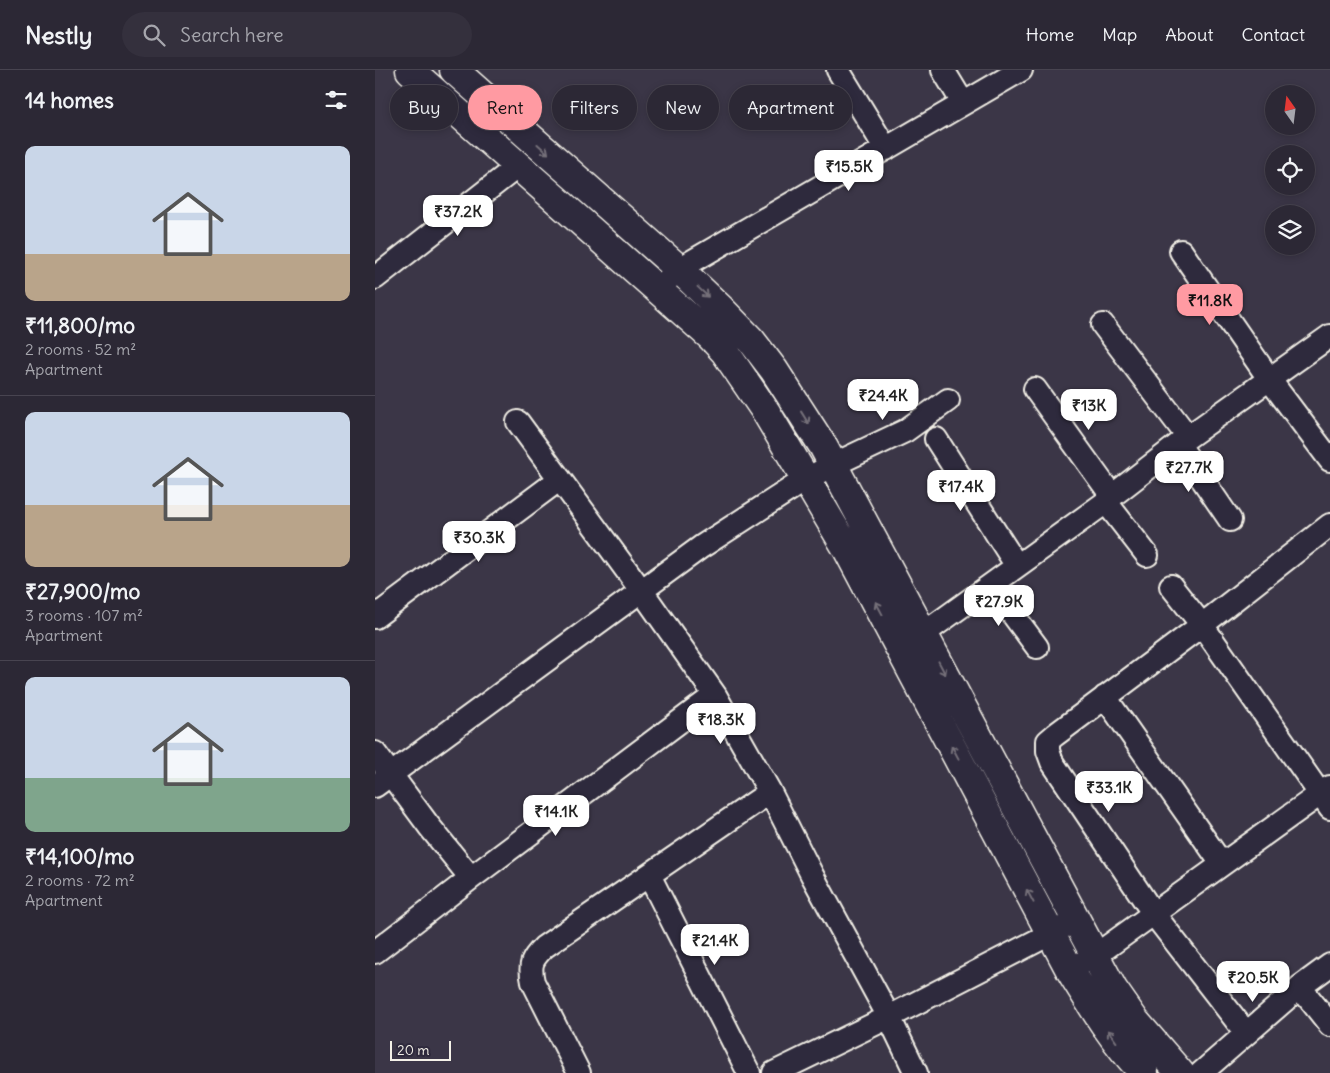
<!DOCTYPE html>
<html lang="en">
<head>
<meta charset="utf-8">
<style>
	body { margin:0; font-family:Delius,sans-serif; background:#34303d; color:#f1f3f6; height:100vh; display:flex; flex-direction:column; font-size:19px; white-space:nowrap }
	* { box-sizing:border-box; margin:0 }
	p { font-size:16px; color:#a6a6ad }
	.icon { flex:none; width:28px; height:28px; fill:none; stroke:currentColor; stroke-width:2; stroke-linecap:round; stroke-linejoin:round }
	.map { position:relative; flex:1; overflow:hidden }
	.side { display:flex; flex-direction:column; background:#2c2835; width:375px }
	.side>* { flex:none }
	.hud { position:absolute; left:15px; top:15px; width:475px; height:45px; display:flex; gap:10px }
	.needle { width:32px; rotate:346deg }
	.fabs { position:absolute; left:890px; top:15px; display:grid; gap:10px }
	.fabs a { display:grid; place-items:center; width:50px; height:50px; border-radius:50%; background:#2c2835; box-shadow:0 2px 8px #0003,0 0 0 1px #484450; font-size:25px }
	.scale { position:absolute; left:15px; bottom:12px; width:61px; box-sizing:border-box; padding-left:5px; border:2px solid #f4f1e8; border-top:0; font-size:14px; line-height:18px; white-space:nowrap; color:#f4f1e8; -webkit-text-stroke:4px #2f2a3d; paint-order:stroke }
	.price { position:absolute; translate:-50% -42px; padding:0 11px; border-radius:10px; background:#fff; color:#222; font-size:16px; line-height:32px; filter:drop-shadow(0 1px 2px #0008) }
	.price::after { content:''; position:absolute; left:50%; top:30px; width:15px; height:11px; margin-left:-8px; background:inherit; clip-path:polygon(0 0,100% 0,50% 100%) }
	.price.current { background:#ff9aa2; color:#111 }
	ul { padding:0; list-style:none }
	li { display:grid; align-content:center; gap:10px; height:265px; padding:0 25px }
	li+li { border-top:1px solid #484450 }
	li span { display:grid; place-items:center; height:155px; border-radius:10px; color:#555 }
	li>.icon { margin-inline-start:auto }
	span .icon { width:90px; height:90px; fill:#fffc; stroke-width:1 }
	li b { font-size:21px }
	h2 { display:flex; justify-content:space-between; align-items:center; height:60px; padding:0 25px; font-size:21px }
	.pill { padding:0 18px; border-radius:22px; background:#2c2835; box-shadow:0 2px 8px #0003,0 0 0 1px #484450; font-size:18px; line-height:45px }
	.pill.current { background:#ff9aa2; color:#111 }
	header { display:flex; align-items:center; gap:30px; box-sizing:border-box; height:70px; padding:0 25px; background:#2c2835; border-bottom:1px solid #484450 }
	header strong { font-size:24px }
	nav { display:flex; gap:28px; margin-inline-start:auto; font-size:18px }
	.search { width:350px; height:45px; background:#34303d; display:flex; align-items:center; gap:12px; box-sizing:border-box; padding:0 18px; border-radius:28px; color:#a6a6ad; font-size:19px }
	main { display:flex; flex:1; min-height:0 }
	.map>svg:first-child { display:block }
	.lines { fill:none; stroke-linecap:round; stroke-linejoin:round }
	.street-casing { stroke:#f4f1e8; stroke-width:26 }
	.secondary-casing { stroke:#f4f1e8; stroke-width:31 }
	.street { stroke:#2f2a3d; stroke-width:22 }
	.secondary { stroke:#2f2a3d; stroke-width:28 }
	.oneway { stroke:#747079 }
</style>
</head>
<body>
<header>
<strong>Nestly</strong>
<div class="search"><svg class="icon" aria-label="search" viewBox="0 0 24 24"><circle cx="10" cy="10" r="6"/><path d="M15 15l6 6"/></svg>Search here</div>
<nav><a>Home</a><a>Map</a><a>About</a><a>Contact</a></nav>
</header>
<main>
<section class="side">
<h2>14 homes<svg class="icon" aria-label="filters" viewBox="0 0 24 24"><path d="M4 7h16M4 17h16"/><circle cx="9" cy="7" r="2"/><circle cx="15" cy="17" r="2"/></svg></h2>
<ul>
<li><span style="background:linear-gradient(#c9d6e8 70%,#b9a48a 0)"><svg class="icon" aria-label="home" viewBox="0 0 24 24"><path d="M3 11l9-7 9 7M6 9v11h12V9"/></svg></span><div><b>₹11,800/mo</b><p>2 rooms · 52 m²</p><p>Apartment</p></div></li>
<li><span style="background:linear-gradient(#c9d6e8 60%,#b9a48a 0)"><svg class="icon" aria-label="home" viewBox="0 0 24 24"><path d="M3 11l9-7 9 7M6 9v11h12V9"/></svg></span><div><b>₹27,900/mo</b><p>3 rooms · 107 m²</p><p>Apartment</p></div></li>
<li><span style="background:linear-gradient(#c9d6e8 65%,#7fa58c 0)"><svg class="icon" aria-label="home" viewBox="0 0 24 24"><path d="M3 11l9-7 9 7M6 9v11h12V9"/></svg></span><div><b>₹14,100/mo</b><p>2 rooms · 72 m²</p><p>Apartment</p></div></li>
</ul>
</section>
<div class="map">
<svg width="955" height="1003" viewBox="0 0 955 1003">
	<rect width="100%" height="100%" fill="#3b3647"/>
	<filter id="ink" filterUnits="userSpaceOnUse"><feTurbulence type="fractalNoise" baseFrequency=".02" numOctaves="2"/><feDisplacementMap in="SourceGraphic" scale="10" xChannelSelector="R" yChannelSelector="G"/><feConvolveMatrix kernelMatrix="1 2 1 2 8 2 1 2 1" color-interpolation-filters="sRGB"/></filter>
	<g filter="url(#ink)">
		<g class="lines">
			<defs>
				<path id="street" d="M463,0L511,79
					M568,0L588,33
					M806,181L895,310L955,390
					M0,208L143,96
					M283,219L304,199L646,0
					M728,255L813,367
					M660,319L737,426
					M143,352L266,520L340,625L395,722L437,805L514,947L541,1003
					M561,369L642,496
					M804,375L855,450
					M731,432L772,485
					M616,515L662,577
					M796,516L827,555L955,738
					M0,547L185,409
					M548,564L731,432L737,426L813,367L955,266
					M730,627L847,794
					M0,683L54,756L96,808
					M0,716L326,477L431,409L458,395L530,361L573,330
					M274,805L374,1003
					M0,882L96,808L340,625
					M705,894L721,885L955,717
					M925,917L955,955
					M871,963L778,843L677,692L673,681V671L680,665L827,555L955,455
					M204,1003L158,912C154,894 157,889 169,877L395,722
					M399,1003L514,947L702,850
					M826,1003L925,917L955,895"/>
				<path id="secondary" d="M35,0L335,266L350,282L391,342L472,479L695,900C717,936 739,973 769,1003
					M79,0L304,199L346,239L376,270L399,300L448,376L738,919L761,952L805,1003"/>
			</defs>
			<use href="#street" class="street-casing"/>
			<use href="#secondary" class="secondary-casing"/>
			<use href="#street" class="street"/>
			<use href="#secondary" class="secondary"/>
		</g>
		<defs><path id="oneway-shaft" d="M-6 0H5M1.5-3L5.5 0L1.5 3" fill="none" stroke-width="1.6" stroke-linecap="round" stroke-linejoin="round" transform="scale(1.25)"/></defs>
		<g class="oneway">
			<use href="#oneway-shaft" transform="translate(168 79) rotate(42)"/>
			<use href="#oneway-shaft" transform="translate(328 222) rotate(43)"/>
			<use href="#oneway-shaft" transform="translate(430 348) rotate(58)"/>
			<use href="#oneway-shaft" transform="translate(504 538) rotate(-118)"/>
			<use href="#oneway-shaft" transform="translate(567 598) rotate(62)"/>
			<use href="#oneway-shaft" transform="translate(580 682) rotate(-118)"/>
			<use href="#oneway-shaft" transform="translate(655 826) rotate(-118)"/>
			<use href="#oneway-shaft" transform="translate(737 966) rotate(-126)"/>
		</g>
	</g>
</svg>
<div class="fabs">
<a><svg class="needle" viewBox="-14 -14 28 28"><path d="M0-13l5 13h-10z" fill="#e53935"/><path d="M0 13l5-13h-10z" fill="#a6a6ad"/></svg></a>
<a><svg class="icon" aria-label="locate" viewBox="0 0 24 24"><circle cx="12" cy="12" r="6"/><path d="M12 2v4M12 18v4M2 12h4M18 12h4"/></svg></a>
<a><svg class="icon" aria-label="layers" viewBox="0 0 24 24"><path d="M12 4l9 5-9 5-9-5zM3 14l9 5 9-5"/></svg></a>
</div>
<div class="scale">20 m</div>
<b class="price" style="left:474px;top:122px">₹15.5K</b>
<b class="price" style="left:83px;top:167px">₹37.2K</b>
<b class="price current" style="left:835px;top:256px">₹11.8K</b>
<b class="price" style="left:508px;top:351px">₹24.4K</b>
<b class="price" style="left:714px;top:361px">₹13K</b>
<b class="price" style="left:814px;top:423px">₹27.7K</b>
<b class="price" style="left:586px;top:442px">₹17.4K</b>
<b class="price" style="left:104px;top:493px">₹30.3K</b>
<b class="price" style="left:624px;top:557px">₹27.9K</b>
<b class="price" style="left:346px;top:675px">₹18.3K</b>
<b class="price" style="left:734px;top:743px">₹33.1K</b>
<b class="price" style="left:181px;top:767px">₹14.1K</b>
<b class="price" style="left:340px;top:896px">₹21.4K</b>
<b class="price" style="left:878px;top:933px">₹20.5K</b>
<div class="hud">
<a class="pill">Buy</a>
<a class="pill current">Rent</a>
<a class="pill">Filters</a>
<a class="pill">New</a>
<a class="pill">Apartment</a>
</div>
</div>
</main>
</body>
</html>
